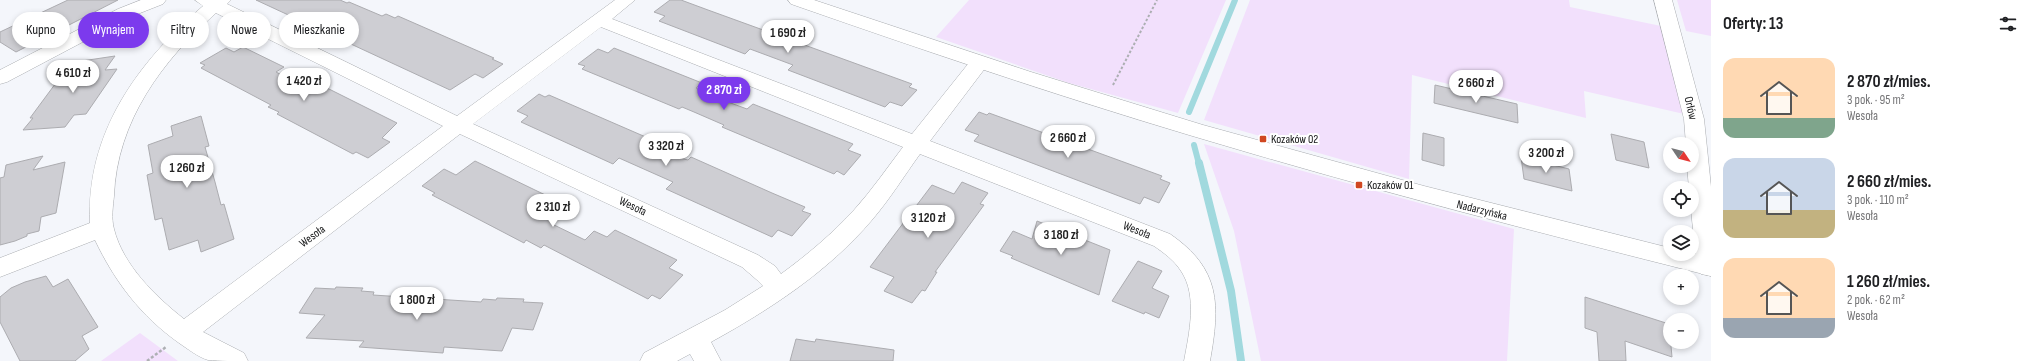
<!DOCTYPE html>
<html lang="pl">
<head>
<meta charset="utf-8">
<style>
	body { margin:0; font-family:"Sofia Sans Condensed",sans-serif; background:#f6f6f6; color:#202124; height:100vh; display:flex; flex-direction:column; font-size:15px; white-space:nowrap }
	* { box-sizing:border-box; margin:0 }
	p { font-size:13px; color:#757577 }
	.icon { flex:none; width:22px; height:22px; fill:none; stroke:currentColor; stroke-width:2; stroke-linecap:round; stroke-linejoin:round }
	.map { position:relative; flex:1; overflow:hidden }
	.details { display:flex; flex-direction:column; background:#fff; width:320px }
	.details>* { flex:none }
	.guide { position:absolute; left:12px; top:12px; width:380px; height:36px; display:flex; gap:8px }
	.needle { width:26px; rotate:125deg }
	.buttons { position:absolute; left:1663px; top:137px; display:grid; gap:8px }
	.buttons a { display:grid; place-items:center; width:36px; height:36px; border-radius:50%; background:#fff; box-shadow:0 2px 6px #0003; font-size:20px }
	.price { position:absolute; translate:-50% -34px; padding:0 9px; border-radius:14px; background:#fff; color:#222; font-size:13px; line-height:26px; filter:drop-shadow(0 1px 2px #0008) }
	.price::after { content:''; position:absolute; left:50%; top:24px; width:12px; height:9px; margin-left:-6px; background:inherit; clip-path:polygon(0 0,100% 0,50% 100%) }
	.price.on { background:#7c3aed; color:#fff }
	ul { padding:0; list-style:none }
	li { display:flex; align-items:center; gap:12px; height:100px; padding:0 12px }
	li span { display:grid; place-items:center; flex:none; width:112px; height:80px; border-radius:12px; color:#555 }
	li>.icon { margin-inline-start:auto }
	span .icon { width:48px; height:48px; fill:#fffc; stroke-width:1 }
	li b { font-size:17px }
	h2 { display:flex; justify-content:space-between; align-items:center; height:48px; padding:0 12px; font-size:17px }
	.tag { padding:0 14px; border-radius:18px; background:#fff; box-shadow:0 2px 6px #0003; font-size:14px; line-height:36px }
	.tag.on { background:#7c3aed; color:#fff }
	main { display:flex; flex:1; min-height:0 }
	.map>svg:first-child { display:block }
	.green { fill:#f2e0fc }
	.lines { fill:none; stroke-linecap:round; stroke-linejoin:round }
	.stream-far1 { stroke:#a1d9de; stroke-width:6 }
	.stream { stroke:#a1d9de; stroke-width:8 }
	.building { fill:#ceced3; stroke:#acacb0 }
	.minor-casing { stroke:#aaadb1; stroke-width:1 }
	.tertiary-casing { stroke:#aaadb1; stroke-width:1 }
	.path-far1 { stroke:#adafb3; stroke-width:2; stroke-dasharray:2.5 2; stroke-linecap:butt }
	.path { stroke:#adafb3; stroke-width:2.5; stroke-dasharray:3 2; stroke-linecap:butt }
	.minor { fill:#fff; fill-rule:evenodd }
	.tertiary { fill:#fff; fill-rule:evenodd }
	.poi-dot { fill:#d04721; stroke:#fff; stroke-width:1.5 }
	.labels { text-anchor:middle; stroke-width:4; stroke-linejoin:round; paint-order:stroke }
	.street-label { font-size:12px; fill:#141516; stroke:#fff }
	.poi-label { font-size:12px; fill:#141516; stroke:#fff; text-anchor:start }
</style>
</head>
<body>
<main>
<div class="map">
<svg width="1711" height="361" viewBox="0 0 1711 361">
	<rect width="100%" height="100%" fill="#f4f6fb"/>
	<path class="green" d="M969,0H1226L1178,113L1069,83L936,37Z
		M1250,0H1569L1570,7L1661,26L1684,114L1584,91L1586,118L1412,75L1409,179L1204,120Z
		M1677,0H1711V36L1686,31Z
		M1204,144L1514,229L1507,361H1261L1234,231Z
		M140,333L178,361H101Z"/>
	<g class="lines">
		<path class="stream-far1" d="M1189,112L1235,0
			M1194,145L1199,164"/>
		<path class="stream" d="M1199,163L1231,291L1241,361"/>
	</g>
	<path class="building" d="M68,0H118L16,52L0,42V32Z
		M256,0H340L347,3L349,2L382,16L386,14L395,18L398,16L494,58L492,59L503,64L483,78L475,74L450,90Z
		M670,0H681L708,10L912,84L909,87L917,90L902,106L890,102L885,107L788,70L793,65L750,49L745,54L659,21L665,16L654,12Z
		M243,47L284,67L276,72L312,91L321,85L397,123L382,138L390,142L368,158L356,152L353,154L277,114L279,112L268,107L271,105L201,68L205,65L200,63L226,48L234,52Z
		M614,48L702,83L696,88L706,94L747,109L753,104L853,144L848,150L861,155L844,175L837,171L834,174L722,127L724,125L694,112L682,107L679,109L582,69L585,66L578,64L598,49L608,53Z
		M115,56L105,70L117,69L86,114L74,115L65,127L23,130L33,118H30L64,72H67L75,62Z
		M1435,85L1517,104L1518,123L1434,103Z
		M539,94L545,97L549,95L648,138L645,141L680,158L688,160L691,157L772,193L805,207L802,211L811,214L792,236L778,230L772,237L666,189L673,182L619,158L613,164L521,122L528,116L517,111Z
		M979,112L987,115L989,113L1162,176L1160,179L1170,183L1159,203L1144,197L1140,204L974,141L979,135L965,130Z
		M201,116L209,146L205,147L215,182L221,205L224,204L234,239L201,252L198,240L169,250L162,218L155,220L147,175L153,173L148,145L173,136L171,126Z
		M1423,133L1444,138V166L1422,160Z
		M1611,134L1644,142L1649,168L1616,160Z
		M43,156L33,170L65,162L56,213L41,217L39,231L27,234V236L15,241L0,245V178L4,177L6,165Z
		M1521,157L1569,169L1572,191L1524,179Z
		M475,161L566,205L552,224L585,240L594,231L607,237L615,230L677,260L669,268L683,275L660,299L652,295L648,299L544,245L541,248L526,240L524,243L432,195L435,193L422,186L444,169L456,175Z
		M962,182L988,193L980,204L984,205L935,272H937L925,291L922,290L912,303L884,291L894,277L870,267L932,185L954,194Z
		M1037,221L1110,250L1099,295L1011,258L1013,256L1000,251L1013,231L1032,239Z
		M1138,261L1162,271L1152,288L1169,296L1159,318L1145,312L1144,314L1112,301Z
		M46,276L53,287L68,279L98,327L82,336L89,349L75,361H20L0,322V297L11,288L25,282Z
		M336,287L363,288L361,291L374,292L373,295L481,302L483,299L496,300L497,298L524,299L523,302L543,303L533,330L512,328L502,351L444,347L443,353L359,347L364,341L306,338L325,315L299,313L315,288L335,289Z
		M1585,297L1669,324L1672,357L1625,341L1626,361H1599L1597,332L1585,328Z
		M796,339L815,342L816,339L894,350L893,361H790Z"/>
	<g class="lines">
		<defs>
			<path id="minor" d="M141,0H166L163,4L130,17L7,82L0,84V70L118,9Z
				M195,0H231L227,4L457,116L615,0H635L612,19L912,134L972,59L979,57L986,59L989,63L986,67L930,141L1170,234C1221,269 1220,305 1210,361H1184C1189,334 1198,296 1181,271C1174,260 1164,253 1154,246L920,154C904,176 890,199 872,220C828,272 769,310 711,342L721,361H694L690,354L677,361H640L644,353L725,310L763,286L757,280L742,267L460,134L203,332L244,353L248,361C236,361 219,361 208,360C198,357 188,349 179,343C141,316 115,282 95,240L0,277V258L90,223C86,133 137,63 203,6ZM216,13L443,126L184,319C155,296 123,265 114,229C111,218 113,206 114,196C117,121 162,61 216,13ZM601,27L903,147C887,168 872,190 854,210C832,234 807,255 781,274L775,266L758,255L473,124Z
				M1654,0H1672L1704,119L1711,187V276L1701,274L1697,267L1691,210L1692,188H1689L1687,166H1692V144H1686L1684,119Z"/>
			<path id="tertiary" d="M788,0H814L1031,72L1203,125L1424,186L1670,248V254L1692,253L1711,258V276C1536,232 1362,187 1189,135C1055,95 923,50 791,4Z"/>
		</defs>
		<use href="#minor" class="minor-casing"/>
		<use href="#tertiary" class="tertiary-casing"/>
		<path class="path-far1" d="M1113,85L1157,0"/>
		<path class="path" d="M147,361L166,347"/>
		<use href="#minor" class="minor"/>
		<use href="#tertiary" class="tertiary"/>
	</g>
	<g class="poi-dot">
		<rect x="1259" y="135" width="8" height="8" rx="2"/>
		<rect x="1355" y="181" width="8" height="8" rx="2"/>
	</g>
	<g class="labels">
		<g class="street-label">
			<text transform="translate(1691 108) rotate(77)" y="4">Orłów</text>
			<text transform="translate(633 206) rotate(25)" y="4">Wesoła</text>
			<text transform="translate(1482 210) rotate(14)" y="4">Nadarzyńska</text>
			<text transform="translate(1137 230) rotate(21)" y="4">Wesoła</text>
			<text transform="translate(312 236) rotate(-37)" y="4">Wesoła</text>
		</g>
		<g class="poi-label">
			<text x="1271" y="143">Kozaków 02</text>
			<text x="1367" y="189">Kozaków 01</text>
		</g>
	</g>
</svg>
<div class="buttons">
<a><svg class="needle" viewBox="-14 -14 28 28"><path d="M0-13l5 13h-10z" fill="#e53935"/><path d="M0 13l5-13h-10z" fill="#757577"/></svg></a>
<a><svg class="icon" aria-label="locate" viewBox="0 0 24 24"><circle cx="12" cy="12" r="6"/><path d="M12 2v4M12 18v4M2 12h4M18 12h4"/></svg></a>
<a><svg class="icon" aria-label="layers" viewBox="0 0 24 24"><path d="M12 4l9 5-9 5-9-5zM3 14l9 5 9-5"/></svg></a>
<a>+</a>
<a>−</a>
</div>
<b class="price" style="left:788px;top:54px">1 690 zł</b>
<b class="price" style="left:73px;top:94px">4 610 zł</b>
<b class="price" style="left:304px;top:102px">1 420 zł</b>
<b class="price" style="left:1476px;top:104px">2 660 zł</b>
<b class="price on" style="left:724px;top:111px">2 870 zł</b>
<b class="price" style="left:1068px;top:159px">2 660 zł</b>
<b class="price" style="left:666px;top:167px">3 320 zł</b>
<b class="price" style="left:1546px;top:174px">3 200 zł</b>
<b class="price" style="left:187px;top:189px">1 260 zł</b>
<b class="price" style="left:553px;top:228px">2 310 zł</b>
<b class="price" style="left:928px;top:239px">3 120 zł</b>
<b class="price" style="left:1061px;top:256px">3 180 zł</b>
<b class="price" style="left:417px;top:321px">1 800 zł</b>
<div class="guide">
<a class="tag">Kupno</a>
<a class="tag on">Wynajem</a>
<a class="tag">Filtry</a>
<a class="tag">Nowe</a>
<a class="tag">Mieszkanie</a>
</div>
</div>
<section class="details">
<h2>Oferty: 13<svg class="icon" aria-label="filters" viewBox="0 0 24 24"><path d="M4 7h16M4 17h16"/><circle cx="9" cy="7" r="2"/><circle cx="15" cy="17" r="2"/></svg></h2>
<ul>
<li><span style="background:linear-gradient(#ffd9b3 75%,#7fa58c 0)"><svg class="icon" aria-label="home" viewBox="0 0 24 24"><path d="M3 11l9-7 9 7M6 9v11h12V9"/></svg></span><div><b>2 870 zł/mies.</b><p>3 pok. · 95 m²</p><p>Wesoła</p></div></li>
<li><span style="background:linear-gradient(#c9d6e8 65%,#c2b280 0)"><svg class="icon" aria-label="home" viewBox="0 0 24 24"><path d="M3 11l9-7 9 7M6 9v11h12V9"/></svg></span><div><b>2 660 zł/mies.</b><p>3 pok. · 110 m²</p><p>Wesoła</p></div></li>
<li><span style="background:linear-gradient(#ffd9b3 75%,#9aa5b1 0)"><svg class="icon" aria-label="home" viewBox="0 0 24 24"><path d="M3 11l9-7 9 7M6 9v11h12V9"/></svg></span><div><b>1 260 zł/mies.</b><p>2 pok. · 62 m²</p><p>Wesoła</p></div></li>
</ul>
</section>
</main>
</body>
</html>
